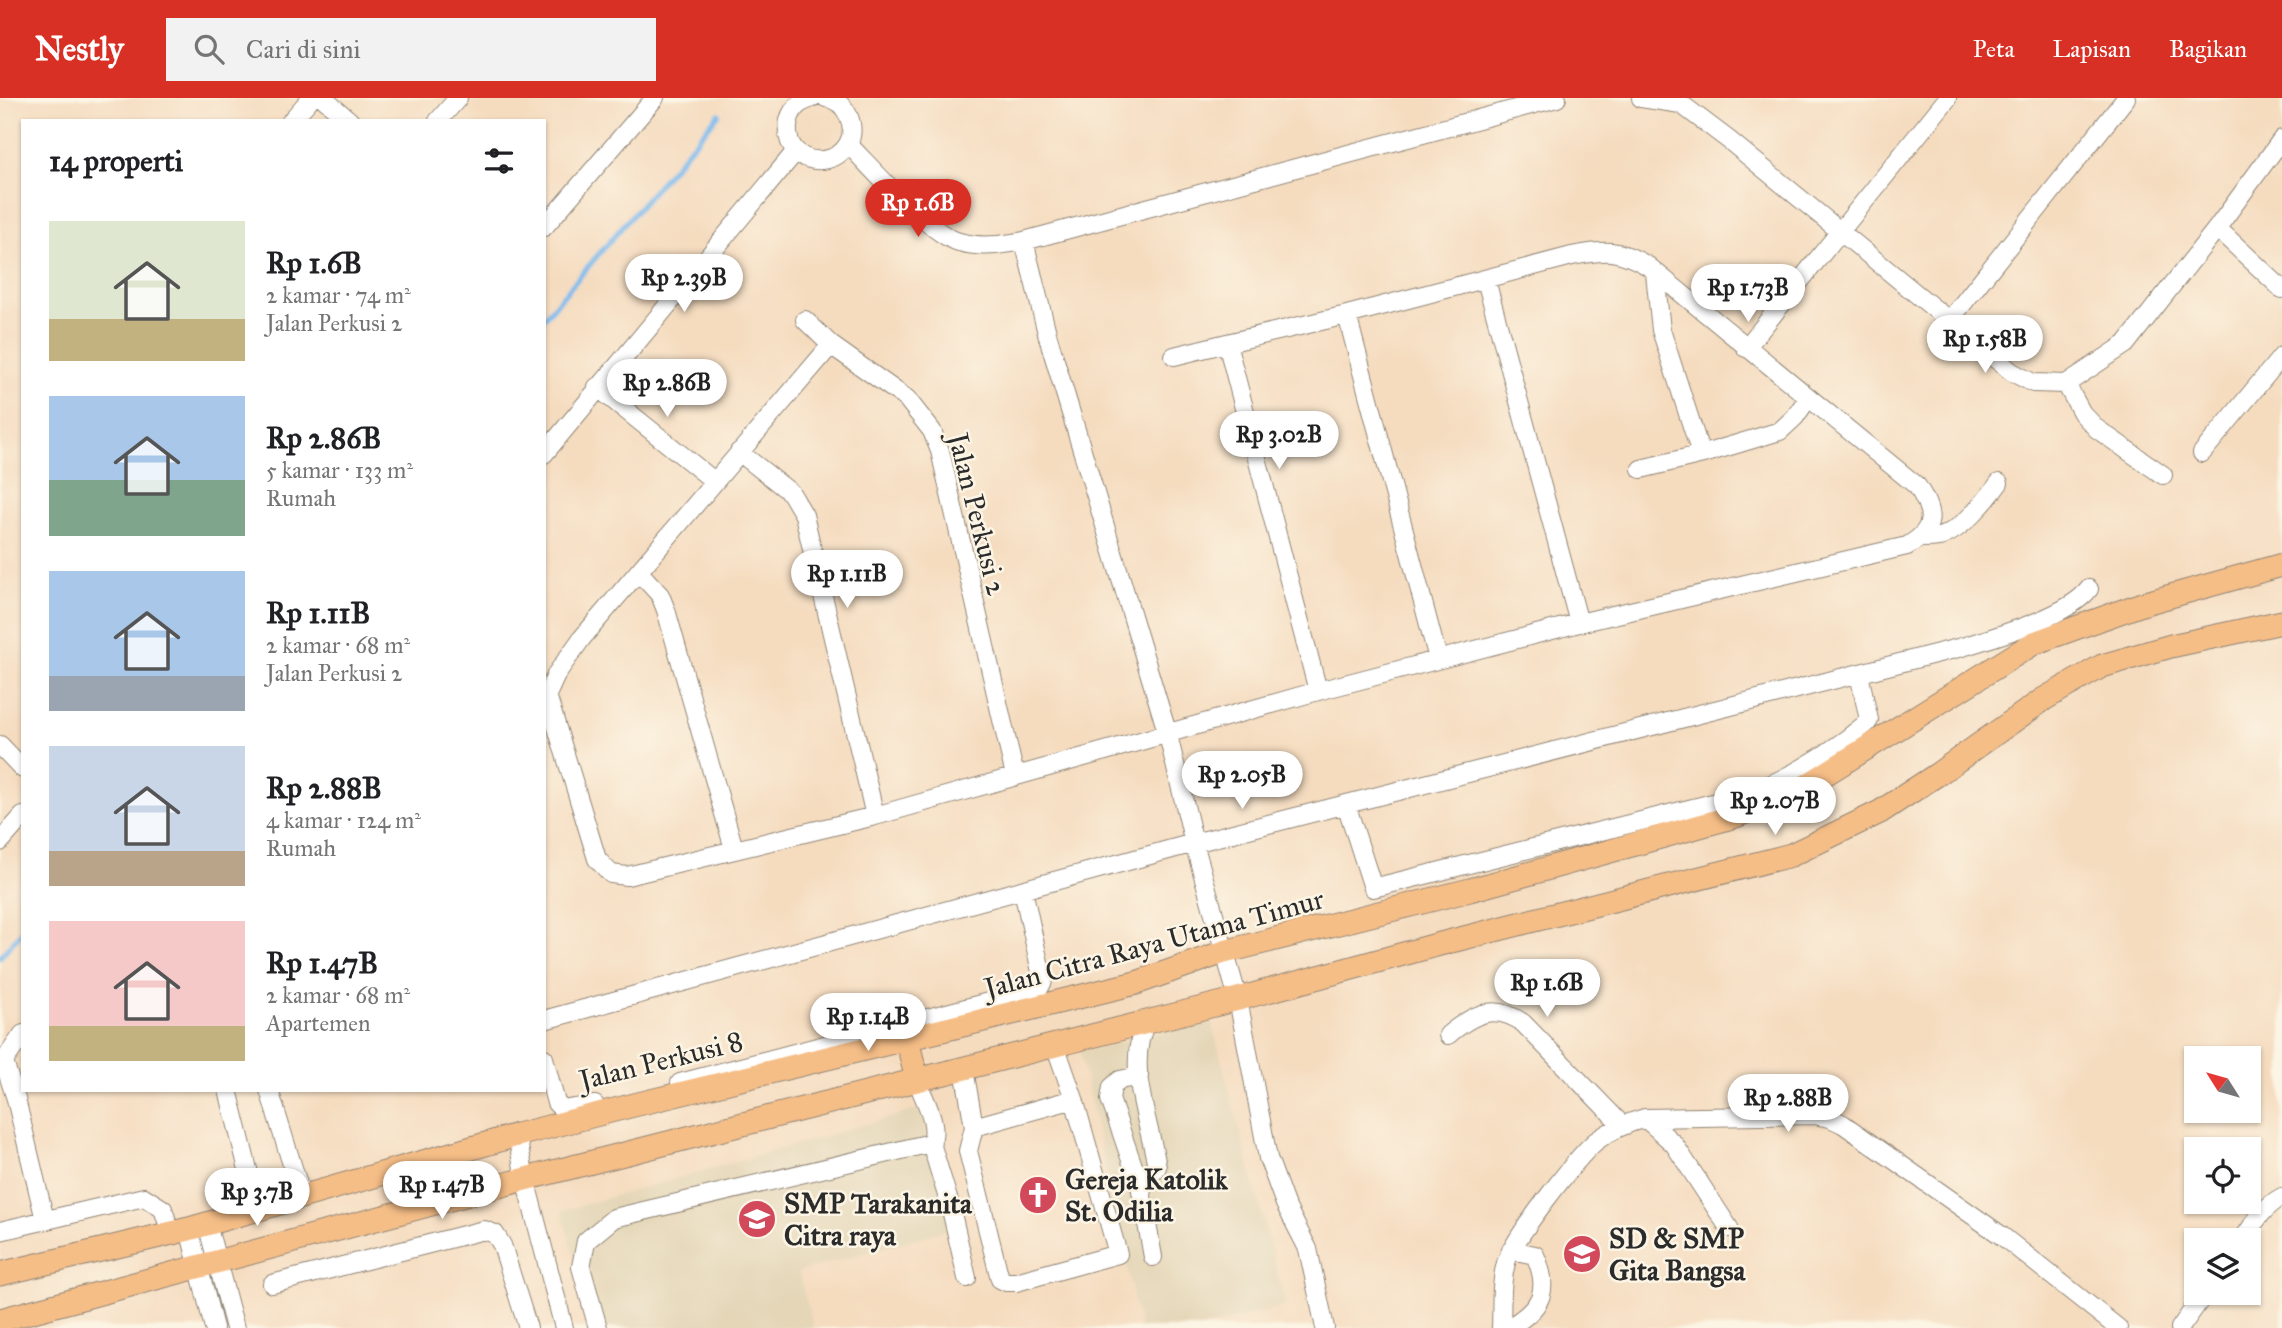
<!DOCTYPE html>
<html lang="id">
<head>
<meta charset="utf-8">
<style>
	body { margin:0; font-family:"IM FELL Great Primer",serif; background:#f2f2f2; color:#202124; height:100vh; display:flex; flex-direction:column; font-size:26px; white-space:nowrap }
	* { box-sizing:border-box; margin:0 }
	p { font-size:23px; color:#757577 }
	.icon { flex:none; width:38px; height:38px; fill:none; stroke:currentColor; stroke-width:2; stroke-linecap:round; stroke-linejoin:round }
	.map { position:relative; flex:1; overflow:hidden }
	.side { position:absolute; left:21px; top:21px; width:525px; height:973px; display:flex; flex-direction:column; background:#fff; border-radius:0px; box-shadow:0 2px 5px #0004 }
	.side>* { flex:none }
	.needle { width:46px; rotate:307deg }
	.fabs { position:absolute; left:2184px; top:948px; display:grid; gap:14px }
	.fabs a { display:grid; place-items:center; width:77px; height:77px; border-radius:0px; background:#fff; box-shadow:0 2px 5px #0004; font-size:35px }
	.price { position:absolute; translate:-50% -60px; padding:0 16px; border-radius:24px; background:#fff; color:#222; font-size:23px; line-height:46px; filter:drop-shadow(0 2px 4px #0008) }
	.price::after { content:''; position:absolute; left:50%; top:42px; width:21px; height:16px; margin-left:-10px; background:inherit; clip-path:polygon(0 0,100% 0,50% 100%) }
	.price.selected { background:#d93025; color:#fff }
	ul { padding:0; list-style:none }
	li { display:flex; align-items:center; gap:21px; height:175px; padding:0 28px }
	li span { display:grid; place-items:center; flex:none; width:196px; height:140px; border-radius:0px; color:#555 }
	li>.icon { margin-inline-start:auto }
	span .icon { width:84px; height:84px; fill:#fffc; stroke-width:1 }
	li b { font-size:30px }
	h2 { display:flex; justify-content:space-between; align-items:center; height:84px; padding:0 28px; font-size:30px }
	header { display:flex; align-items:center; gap:42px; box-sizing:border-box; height:98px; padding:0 35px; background:#d93025; color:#fff }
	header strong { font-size:33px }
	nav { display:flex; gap:38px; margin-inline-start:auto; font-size:24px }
	.search { width:490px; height:63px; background:#f2f2f2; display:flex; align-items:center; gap:18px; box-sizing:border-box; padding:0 24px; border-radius:0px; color:#757577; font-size:26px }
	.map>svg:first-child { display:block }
	.built { fill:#e4d6b7 }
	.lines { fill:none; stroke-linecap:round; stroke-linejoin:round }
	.stream { stroke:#7abaee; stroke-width:5 }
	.minor-casing { stroke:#908475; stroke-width:20 }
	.major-casing { stroke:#908475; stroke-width:25 }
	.minor { stroke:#fff; stroke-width:18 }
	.major { stroke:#f6be87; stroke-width:23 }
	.labels { text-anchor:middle; stroke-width:5; stroke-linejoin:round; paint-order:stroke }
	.street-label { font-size:28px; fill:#2b2b2b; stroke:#fcf5e5 }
	.poi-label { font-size:28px; font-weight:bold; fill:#2b2b2b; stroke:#fcf5e5; text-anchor:start }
</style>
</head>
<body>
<header>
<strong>Nestly</strong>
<div class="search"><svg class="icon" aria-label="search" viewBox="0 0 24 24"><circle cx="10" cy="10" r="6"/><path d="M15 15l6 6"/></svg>Cari di sini</div>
<nav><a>Peta</a><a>Lapisan</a><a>Bagikan</a></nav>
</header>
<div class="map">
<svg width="2282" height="1230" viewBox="0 0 2282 1230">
	<rect width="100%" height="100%" fill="#fcf5e5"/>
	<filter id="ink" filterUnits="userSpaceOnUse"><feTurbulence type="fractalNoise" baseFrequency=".0143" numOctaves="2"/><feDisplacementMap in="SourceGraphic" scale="14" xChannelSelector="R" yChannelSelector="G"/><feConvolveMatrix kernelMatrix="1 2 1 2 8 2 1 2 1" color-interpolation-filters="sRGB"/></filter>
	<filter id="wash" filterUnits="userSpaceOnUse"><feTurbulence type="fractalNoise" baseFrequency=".00686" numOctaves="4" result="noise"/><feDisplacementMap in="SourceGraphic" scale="28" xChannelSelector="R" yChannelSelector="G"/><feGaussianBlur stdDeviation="1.57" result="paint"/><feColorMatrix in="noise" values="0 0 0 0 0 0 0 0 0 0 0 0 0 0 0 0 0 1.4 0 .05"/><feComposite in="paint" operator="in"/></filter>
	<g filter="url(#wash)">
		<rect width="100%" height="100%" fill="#f5dcbf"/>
		<path class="built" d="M1211,922L1286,1208L1201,1230H1140L1080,954Z
			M920,1011L953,1130L798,1174L814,1230H594L562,1113Z"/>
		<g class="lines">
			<path class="stream" d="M544,220L719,16
				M0,859L23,832"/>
		</g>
	</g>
	<g filter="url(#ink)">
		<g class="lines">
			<defs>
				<path id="minor" d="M323,0L350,23
					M812,0C807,2 801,4 797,8C786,19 784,41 796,53C810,68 838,64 848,46C858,29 846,2 826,0
					M1641,0L1681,6L1730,43L1992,258L2012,274L2033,285L2066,286L2126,246L2217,130L2282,41
					M291,23L311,0
					M438,23L458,0
					M848,46C872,70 929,136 959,144C980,150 1002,147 1024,143
					M544,129L655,0
					M2217,130L2282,191
					M1655,175L1661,232L1701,356
					M1486,182L1579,525
					M805,222L831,247L907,301L932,333L940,353L1015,678
					M1949,223L2126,0
					M831,247L582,540L557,575L547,597L597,761L611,776L627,778L875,718L1318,593L1579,525L1907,448C1937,431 1934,414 1917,388L1648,168C1617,150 1606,152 1572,158L1347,217L1438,561
					M1746,250L1947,1
					M1174,258L1227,245
					M2066,286L2082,315L2097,331L2163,377
					M597,289L714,383
					M739,354L791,395L804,417L875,718
					M2202,355L2282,258
					M544,356L796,53
					M1641,371L1707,355L1780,333L1795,319L1808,300
					M1921,440C1927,440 1934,440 1939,439C1961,433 1986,403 1999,385
					M639,474L660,497L666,512L734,751
					M1318,593L1227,245L1347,217
					M0,647L23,671
					M1346,706L1373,790L1745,697C1791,680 1830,656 1867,625L1869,622L1859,576
					M0,744L23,718
					M544,922L1194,745L1962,549C1994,539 2069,518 2089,491
					M1448,937C1472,917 1494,904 1523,925L1622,1027
					M544,960L556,1005L563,1012L595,1007
					M4,964L16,1001L45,1122
					M0,969L23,936
					M964,971L974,1029L968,1053L1000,1181L1006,1184H1016L1118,1156L1074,1001L1055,947
					M1139,978L1120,982L1112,989L1110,1001L1133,1068L1138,1076C1146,1079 1153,1077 1157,1069C1150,1025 1124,965 1147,923
					M917,982C923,1000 940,1026 931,1045L950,1107L967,1180
					M680,985L1023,895L1040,889L1043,883L1023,792
					M228,992L258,1111
					M269,992L302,1099
					M1645,1020L1674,1046L1729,1130
					M974,1029L1074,1001
					M517,1037L525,1081L564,1230
					M1138,1076L1153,1159
					M207,1126L235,1230
					M189,1131L214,1230
					M0,1133L144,1099L163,1111L171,1135
					M2242,1143C2254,1125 2263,1109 2282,1099
					M272,1186L484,1132L495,1136L502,1147L528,1230
					M598,1230L581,1169L586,1143L614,1120L931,1045
					M1325,1230L1308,1151L1285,1106L1268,1060L1238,901L1194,745L1168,637L1048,239L1024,143L1557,0
					M1501,1230C1502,1209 1500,1186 1506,1165C1512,1142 1577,1059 1596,1043C1611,1032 1627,1025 1645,1020L1814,1017L1830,1020L1843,1026L2002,1138L2118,1230
					M1508,1230C1541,1211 1551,1193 1535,1157L1511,1152
					M2180,1230L2205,1195"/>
				<path id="major" d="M907,941L917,982
					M0,1176L189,1131L517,1037L634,1007L1136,885L1224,854L1470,792L1736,718L1803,690L2034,545L2142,506L2282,467
					M0,1222L525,1081L1238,901L1440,846L1791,757L1880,714L1938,676L2044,601L2102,568L2171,548L2282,524"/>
			</defs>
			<use href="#minor" class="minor-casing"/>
			<use href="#major" class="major-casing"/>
			<use href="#minor" class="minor"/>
			<use href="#major" class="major"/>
		</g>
	</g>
	<defs>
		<symbol id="church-disc" viewBox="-11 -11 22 22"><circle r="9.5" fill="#d1495b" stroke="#fcf5e5"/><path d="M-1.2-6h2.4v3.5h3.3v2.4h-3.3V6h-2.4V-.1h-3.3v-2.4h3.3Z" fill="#fff"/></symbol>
		<symbol id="school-disc" viewBox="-11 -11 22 22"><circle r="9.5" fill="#d1495b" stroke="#fcf5e5"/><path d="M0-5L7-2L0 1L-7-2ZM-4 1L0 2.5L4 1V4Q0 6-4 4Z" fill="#fff"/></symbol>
	</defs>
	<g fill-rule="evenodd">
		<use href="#church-disc" x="1016" y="1075" width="44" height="44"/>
		<use href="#school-disc" x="735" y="1099" width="44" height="44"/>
		<use href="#school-disc" x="1560" y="1134" width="44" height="44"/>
	</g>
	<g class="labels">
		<g class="street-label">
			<text transform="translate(978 416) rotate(76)" y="10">Jalan Perkusi 2</text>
			<text transform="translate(1154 845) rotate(-15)" y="10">Jalan Citra Raya Utama Timur</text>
			<text transform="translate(661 962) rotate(-14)" y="10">Jalan Perkusi 8</text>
		</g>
		<g class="poi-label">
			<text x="1065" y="1091">Gereja Katolik<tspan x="1065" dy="32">St. Odilia</tspan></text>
			<text x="784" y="1115">SMP Tarakanita<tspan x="784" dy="32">Citra raya</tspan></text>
			<text x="1609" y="1150">SD &amp; SMP<tspan x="1609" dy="32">Gita Bangsa</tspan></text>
		</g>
	</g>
</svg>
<div class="fabs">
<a><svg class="needle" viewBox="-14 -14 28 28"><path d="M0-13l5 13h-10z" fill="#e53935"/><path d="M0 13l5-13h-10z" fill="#757577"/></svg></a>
<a><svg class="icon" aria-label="locate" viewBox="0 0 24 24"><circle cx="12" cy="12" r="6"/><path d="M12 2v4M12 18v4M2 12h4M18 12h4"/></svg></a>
<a><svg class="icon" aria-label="layers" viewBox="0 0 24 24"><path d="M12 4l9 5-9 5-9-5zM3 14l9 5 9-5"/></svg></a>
</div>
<b class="price selected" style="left:918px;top:141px">Rp 1.6B</b>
<b class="price" style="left:684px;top:216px">Rp 2.39B</b>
<b class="price" style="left:1748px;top:226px">Rp 1.73B</b>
<b class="price" style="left:1985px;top:277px">Rp 1.58B</b>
<b class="price" style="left:667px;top:321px">Rp 2.86B</b>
<b class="price" style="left:1279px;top:373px">Rp 3.02B</b>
<b class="price" style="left:847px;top:512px">Rp 1.11B</b>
<b class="price" style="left:1242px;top:713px">Rp 2.05B</b>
<b class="price" style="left:1775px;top:739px">Rp 2.07B</b>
<b class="price" style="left:1547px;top:921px">Rp 1.6B</b>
<b class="price" style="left:868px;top:955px">Rp 1.14B</b>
<b class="price" style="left:1788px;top:1036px">Rp 2.88B</b>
<b class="price" style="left:442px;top:1123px">Rp 1.47B</b>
<b class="price" style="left:257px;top:1130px">Rp 3.7B</b>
<section class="side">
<h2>14 properti<svg class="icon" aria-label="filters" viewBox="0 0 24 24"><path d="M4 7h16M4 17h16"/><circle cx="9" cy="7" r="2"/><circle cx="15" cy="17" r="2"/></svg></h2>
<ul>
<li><span style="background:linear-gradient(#dfe7d0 70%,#c2b280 0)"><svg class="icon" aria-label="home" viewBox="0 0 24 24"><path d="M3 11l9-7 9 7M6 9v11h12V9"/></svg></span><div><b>Rp 1.6B</b><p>2 kamar · 74 m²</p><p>Jalan Perkusi 2</p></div></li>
<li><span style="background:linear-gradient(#a9c7e8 60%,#7fa58c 0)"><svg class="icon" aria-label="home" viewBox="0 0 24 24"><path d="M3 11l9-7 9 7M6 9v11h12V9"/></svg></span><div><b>Rp 2.86B</b><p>5 kamar · 133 m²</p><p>Rumah</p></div></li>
<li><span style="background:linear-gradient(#a9c7e8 75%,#9aa5b1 0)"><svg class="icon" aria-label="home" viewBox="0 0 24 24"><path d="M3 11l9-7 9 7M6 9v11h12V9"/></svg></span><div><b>Rp 1.11B</b><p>2 kamar · 68 m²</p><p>Jalan Perkusi 2</p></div></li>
<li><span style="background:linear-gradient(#c9d6e8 75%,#b9a48a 0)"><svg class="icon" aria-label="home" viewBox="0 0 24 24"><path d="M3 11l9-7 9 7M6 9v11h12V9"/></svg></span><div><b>Rp 2.88B</b><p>4 kamar · 124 m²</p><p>Rumah</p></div></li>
<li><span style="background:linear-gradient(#f6c9c9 75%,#c2b280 0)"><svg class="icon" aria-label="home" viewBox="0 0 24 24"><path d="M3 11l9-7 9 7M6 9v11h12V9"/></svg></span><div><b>Rp 1.47B</b><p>2 kamar · 68 m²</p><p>Apartemen</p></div></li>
</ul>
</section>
</div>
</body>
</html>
